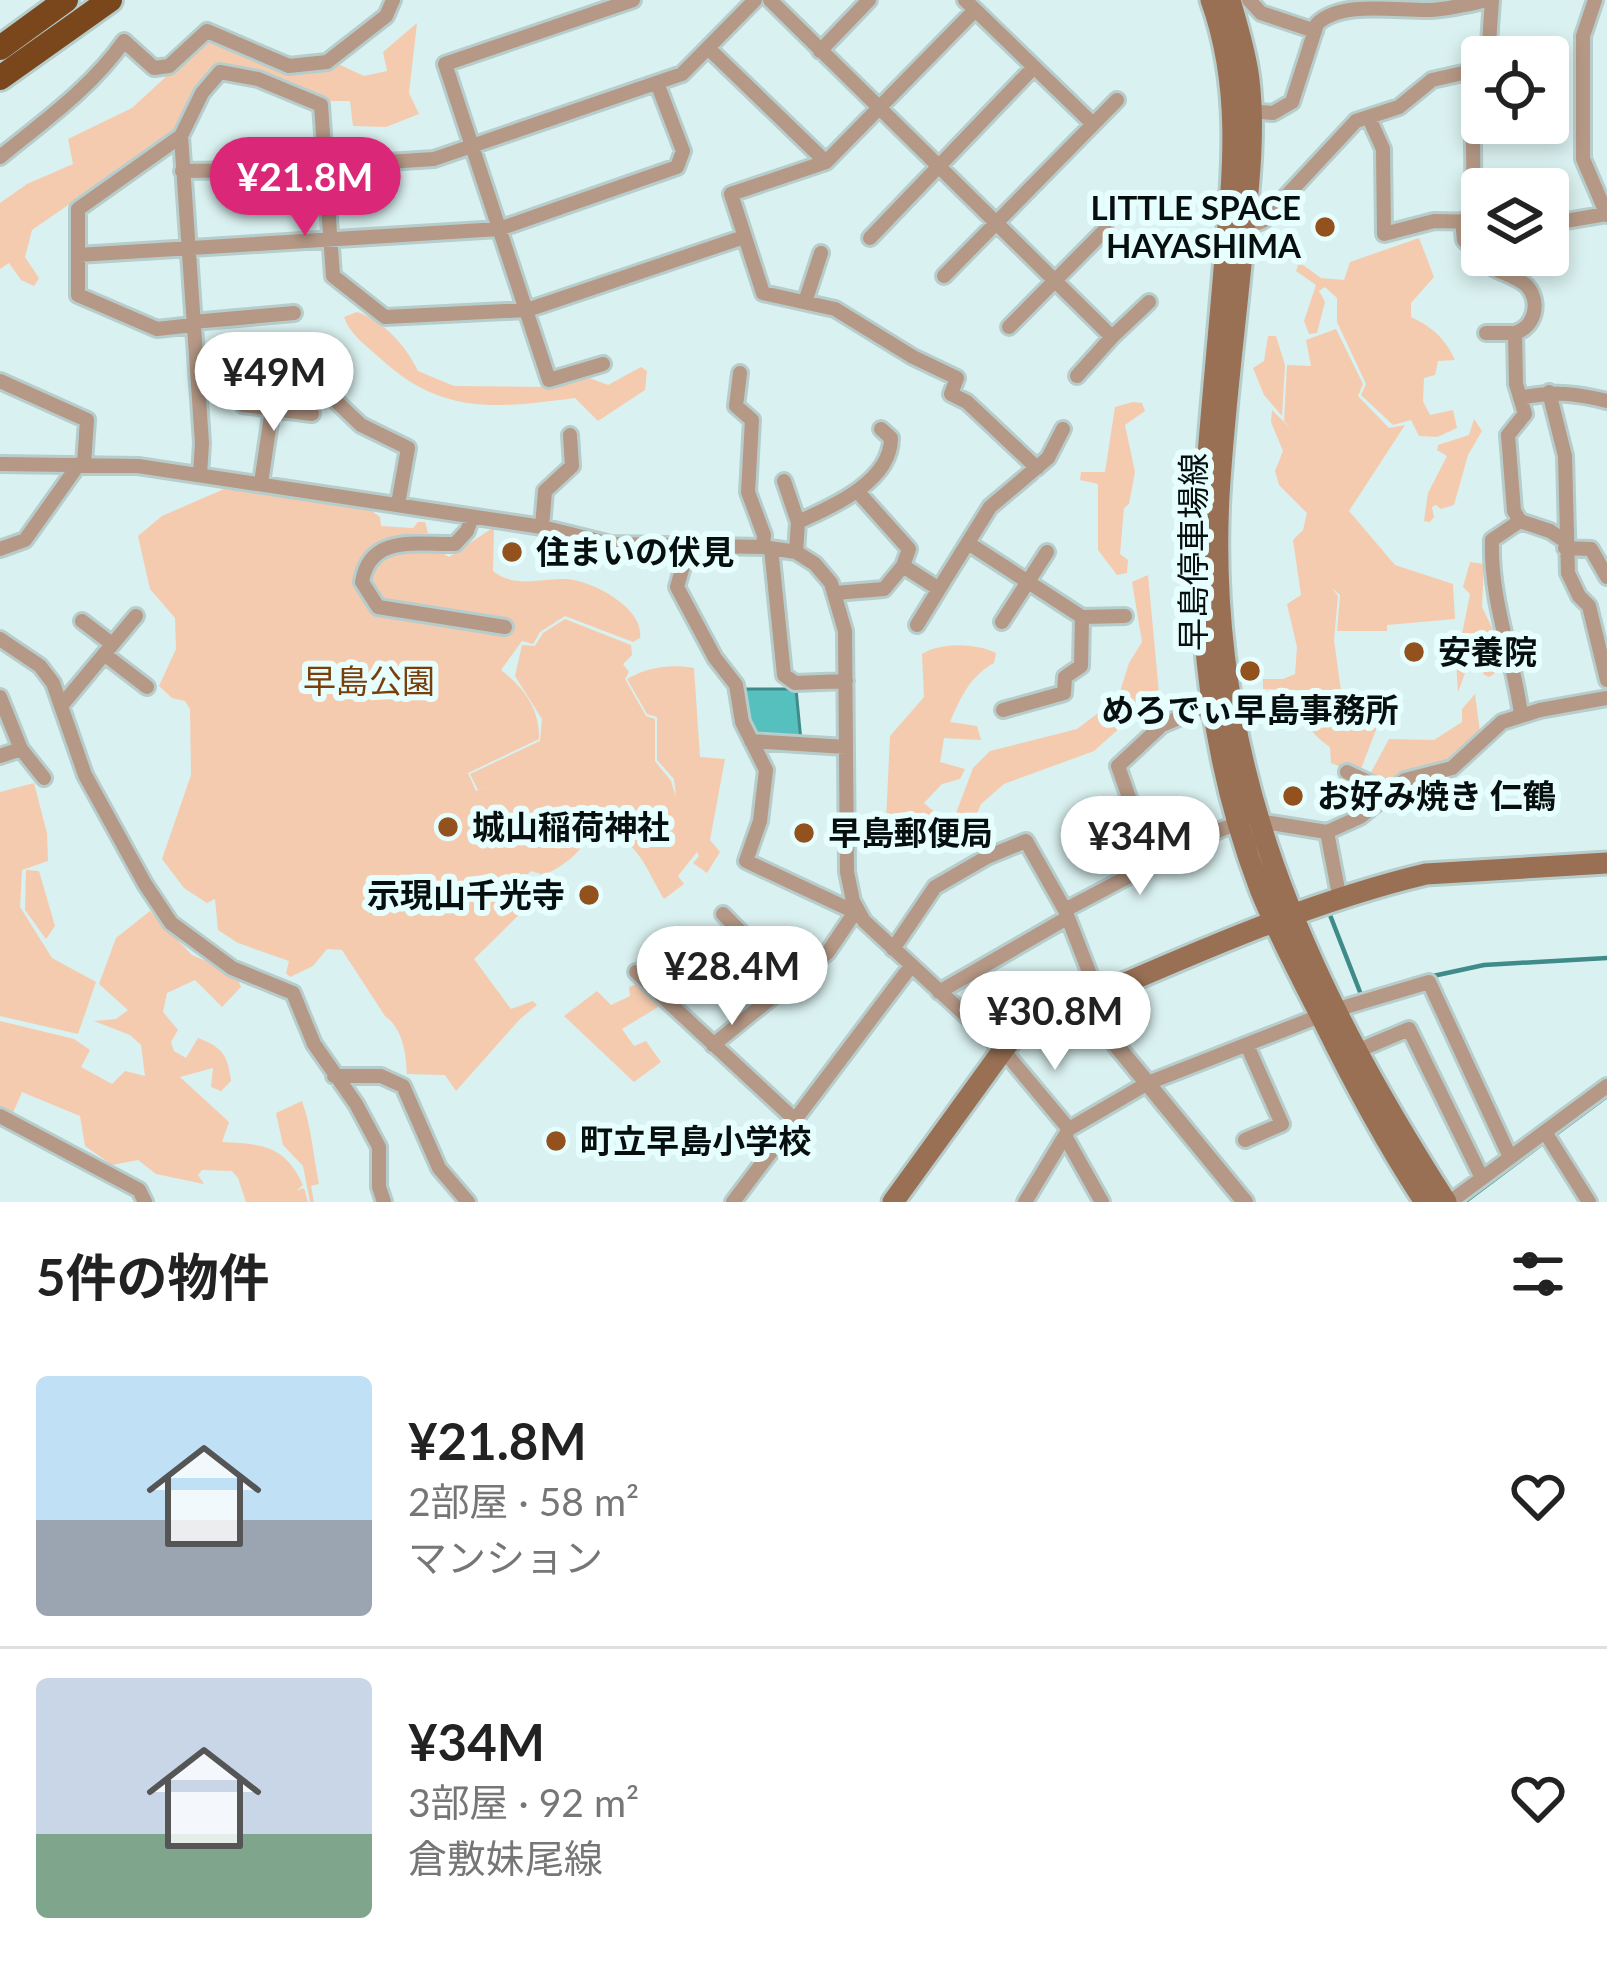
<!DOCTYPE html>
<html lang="ja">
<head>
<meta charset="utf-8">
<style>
	body { margin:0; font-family:Lato,"Noto Sans JP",sans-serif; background:#f6f6f6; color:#222; height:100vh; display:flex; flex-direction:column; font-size:45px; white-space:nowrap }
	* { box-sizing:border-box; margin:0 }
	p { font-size:39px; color:#767676 }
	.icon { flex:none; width:66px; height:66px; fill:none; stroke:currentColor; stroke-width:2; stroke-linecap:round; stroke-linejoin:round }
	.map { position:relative; height:1202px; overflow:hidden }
	.side { display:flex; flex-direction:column; background:#fff; flex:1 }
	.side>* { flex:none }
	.controls { position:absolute; left:1461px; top:36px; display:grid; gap:24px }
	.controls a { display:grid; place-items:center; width:108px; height:108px; border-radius:12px; background:#fff; box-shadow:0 6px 18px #0003; font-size:60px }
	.price { position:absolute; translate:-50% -102px; padding:0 27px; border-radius:42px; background:#fff; color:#222; font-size:39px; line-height:78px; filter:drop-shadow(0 3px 6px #0008) }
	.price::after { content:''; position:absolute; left:50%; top:72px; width:36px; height:27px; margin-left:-18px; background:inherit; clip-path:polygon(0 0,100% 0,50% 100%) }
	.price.active { background:#db2777; color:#fff }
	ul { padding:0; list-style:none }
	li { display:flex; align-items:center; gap:36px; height:300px; padding:0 36px }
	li+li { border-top:3px solid #e0e0e0 }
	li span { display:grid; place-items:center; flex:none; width:336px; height:240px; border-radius:12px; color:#555 }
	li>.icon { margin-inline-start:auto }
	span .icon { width:144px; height:144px; fill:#fffc; stroke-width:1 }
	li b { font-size:51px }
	h2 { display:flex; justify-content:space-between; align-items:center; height:144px; padding:0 36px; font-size:51px }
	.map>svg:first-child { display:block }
	.green { fill:#f5cbaf }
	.water { fill:#56c0bf; stroke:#3e8b8a; stroke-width:3 }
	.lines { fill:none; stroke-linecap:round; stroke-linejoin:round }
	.stream { stroke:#3e8b8a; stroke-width:4.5 }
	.minor-casing { stroke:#b7cdcc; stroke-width:20 }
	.tertiary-casing { stroke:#b7cdcc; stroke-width:22 }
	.secondary-casing { stroke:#b7cdcc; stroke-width:27 }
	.trunk-casing { stroke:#b7cdcc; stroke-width:30 }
	.minor { stroke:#b59885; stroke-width:14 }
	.tertiary { stroke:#b59885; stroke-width:16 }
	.secondary { stroke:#997054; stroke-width:21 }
	.trunk { stroke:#7a461c; stroke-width:24 }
	.poi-dot { fill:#93511e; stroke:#e6fefd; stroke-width:4.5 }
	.labels { text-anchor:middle; stroke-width:12; stroke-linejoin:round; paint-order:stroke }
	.poi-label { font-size:33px; font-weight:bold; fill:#070f0f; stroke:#e6fefd; text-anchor:start }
	.street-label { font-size:33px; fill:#070f0f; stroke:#e6fefd }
	.park-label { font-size:33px; fill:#7a3e0b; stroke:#e6fefd }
</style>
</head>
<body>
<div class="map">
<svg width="1607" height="1202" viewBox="0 0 1607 1202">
	<rect width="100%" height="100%" fill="#d9f1f0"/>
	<path class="green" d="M417,23L409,93L419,114L386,127L353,126L350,101H325L219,67L198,88L175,131L32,230L25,257L39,278L34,286L21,280L9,263L0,269V203L27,184L73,164L68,139L132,108L209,37L287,71L336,63L364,76L387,71L383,52Z
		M1419,238L1434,277L1411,303V317C1432,327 1445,338 1455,360L1438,361L1435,375L1424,378L1423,401L1430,415L1453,410L1457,428L1437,437L1419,436L1411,420L1393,425L1361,395L1366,384L1337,322V298L1325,287L1319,291L1325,302L1317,333L1309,334L1304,321L1316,285L1296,271L1298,265H1303L1321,278L1344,280L1350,262Z
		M357,312C384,321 406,346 418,371L454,386L551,387L587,377L608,385L641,367L647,371L645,390L598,421L575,398C498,408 443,416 381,359C367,346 350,335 344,317Z
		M1336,329L1363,384L1358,396L1389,428L1405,425L1349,511L1395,565L1453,584L1455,619L1387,625V631H1337L1340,595L1332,588L1338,596L1334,640L1341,691L1384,709L1359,774L1331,763L1330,747C1306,731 1304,718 1300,690L1263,689V679H1283L1295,674L1297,647L1287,604L1301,595L1293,540L1303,530L1307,513L1279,485L1275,471L1283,451L1271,422L1272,410L1292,430L1284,421L1287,365L1311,366L1306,340Z
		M1268,336H1276L1285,365L1282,416L1264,395L1253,368L1264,361Z
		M1133,402L1142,403L1145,411L1125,425L1135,472L1129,504L1124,508L1120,554L1128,560L1127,573L1117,575L1098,550V484L1080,480L1081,472H1105L1115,407Z
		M1474,419L1482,431L1468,455L1454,505L1441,509L1436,505L1432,507L1434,517L1430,522L1424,521L1428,493L1447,456L1437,450L1438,445L1469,435Z
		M224,489L369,509L380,517L381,526L413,528L418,522H425L428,533L410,534L449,557L494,527L493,571C516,589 539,578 566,579C591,580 645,608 640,638L633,642L565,616L540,632L533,644L522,641L501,670C524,688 540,709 539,739L468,773L476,791L491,785L478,790L470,774L540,741L542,719L515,676L522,645L535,646L543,633L565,619L631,645L632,655L623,664L629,672L625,679L646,716L655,719V761L671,781L676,797L674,779L657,760V717L647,714L627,679C648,667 671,664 694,668L700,757L725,759L710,840L720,852L707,873L693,863L699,856L697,852L678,876L684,884L664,899C643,865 639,835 594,834L590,826C588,849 564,866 544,875L531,871L514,887L530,904L474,959L511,1009L533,1001L537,1005L520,1019L456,1091L445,1075L407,1074C406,1053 403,1029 385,1016L342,950L327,949L313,966L290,977L286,973L289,961L238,943L218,930L215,899L207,903L184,888L162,859L191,775L190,709L185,701L172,698L159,686L176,649L175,618L150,589L138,536L162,516Z
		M1470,562L1484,564L1482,607L1502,648L1494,674L1489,677L1483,674L1491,653L1483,636L1466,639L1461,649L1468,665L1458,692L1455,647L1460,644L1470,594L1463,587Z
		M1148,575L1159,693L1094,751L1004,784L981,804L973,822L961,832L895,829L886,821L890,736L924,697L922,654C941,642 976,643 996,653L994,663C970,676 961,697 950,722L977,726L981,740L944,738L940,762L965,769L960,779L942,784L924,803L938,815L955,816L973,768L990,751L1077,729L1118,698L1129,663L1142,642L1132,582Z
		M1475,694L1480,732L1448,765L1389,785L1369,776L1389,739L1434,740L1462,722V709Z
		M34,783L47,833L48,861L22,870L20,907L52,958L96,982L78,1034L0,1016V792Z
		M26,870L39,871L55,926L46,939L25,910Z
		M150,911L192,955L236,974L241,987L222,1007L195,980L167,993L163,1012L178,1030L171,1042L174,1051L186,1058L198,1038C222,1047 228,1055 231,1081L221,1091L211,1087L213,1068L180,1077L229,1122L222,1142C262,1144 285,1145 303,1185L296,1191L304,1188L308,1202H246L238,1178L232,1171L202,1170L198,1175L204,1184L156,1174L138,1160L112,1165L85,1146L80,1116L22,1092L12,1115L0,1109V1021L74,1039L90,1050L81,1067L112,1084L125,1071L145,1076L141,1045L130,1035L94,1021L116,1019L128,1010L99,984L116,938Z
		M643,982L663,1004L622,1029L634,1046L646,1041L661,1062L634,1082L564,1016L597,991L611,1005L630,996L629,987Z
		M302,1101C312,1129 313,1155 319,1184L311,1186L314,1202H310L303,1166L283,1145L276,1113Z"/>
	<path class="water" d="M742,689H796L801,741L753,736L746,720Z"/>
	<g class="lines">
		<path class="stream" d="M1330,915L1360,992
			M1433,976L1484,965L1607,958
			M1553,1136L1607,1096
			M1467,1200L1544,1142"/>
		<defs>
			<path id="minor" d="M770,0L1112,337L1149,302
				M965,0L1093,124
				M1249,0L1261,13L1315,31
				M1595,0L1583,36V159L1607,215
				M975,10L826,162L731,194L763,293L835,309L913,357L957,378L951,394L967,402L1037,468
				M708,48L826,162
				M820,51L869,0
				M1488,57L1492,0
				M1472,71L1474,221
				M1250,111L1273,113L1292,102L1317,24C1341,0 1397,11 1430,10C1450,9 1469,4 1488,0
				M1369,118L1383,149L1384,234L1434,221L1482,222
				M181,136L202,443L200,474
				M0,157C44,121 91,88 124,41L154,68L169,66L207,31L289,66L327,62L386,16L393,0
				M325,166L434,159L682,74L755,0
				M182,171L325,169
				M1462,221L1464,240C1473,249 1482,260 1492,267C1503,274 1518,277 1527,286C1541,302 1535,327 1515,333L1516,384L1525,414L1508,435L1514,511L1520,521L1550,531L1565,541
				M1548,224L1607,214
				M1239,230L1263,221L1356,121L1399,107L1432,80L1472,71L1482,65
				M870,238L1034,67
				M78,255L499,229L677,167L683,151L657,83
				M944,276L1117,100
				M805,302L821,253
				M193,322L294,313
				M193,325L157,329L78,295V209L181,136L202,93L220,72L258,79L321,105L333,276L385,317L527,310L744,237
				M1009,327L1105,230
				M1486,333H1515
				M603,364L549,380L445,64L633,0
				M740,373L736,406L752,420L748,492L764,535L763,547
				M1077,376L1112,337
				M0,381L87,420L84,464
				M317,383L361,425L408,448L398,504
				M1549,392L1565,456L1568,573L1579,596L1589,606L1607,680
				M1520,398C1553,391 1575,393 1607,401
				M243,405L312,414
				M0,464L138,466L542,527L611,544L763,547L796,552L815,564L831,583L845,631L847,872L853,901L864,921L1003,1050L1069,1129
				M784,481L798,522L796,552
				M261,483L272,409
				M858,492L909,549L903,566
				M472,517L467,531L455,544C416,545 370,534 362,582L378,607L505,627
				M1520,521L1492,540C1490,601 1513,655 1521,714
				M798,522C831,507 891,482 891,438L881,429
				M542,527L545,491L572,466L570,435
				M968,543L1082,617L1081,666L1065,677L1064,693L1003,710
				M689,545L677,587L715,658L736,685L742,722L766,770L760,821L746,861L855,912
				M771,548L784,675L795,683L846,681
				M1565,548L1591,549L1607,577
				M0,549L25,540L79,464
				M835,593L884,589L903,566L939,589L990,507L1048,458L1063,429
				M1082,617L1125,616
				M82,621L112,644
				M1002,622L1047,552
				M917,625L939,589
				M0,639L40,666L53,683L85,775L145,884L171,923L232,968L293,993L314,1044L356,1104L379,1147V1187L384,1202
				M104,654L147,687
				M0,697L21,749L0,756
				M61,706L136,616
				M751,741L846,747
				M21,749L44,778
				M1347,772L1390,792
				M1258,821L1327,832L1360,817L1405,780L1452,768L1502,722L1540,710L1607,698
				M1327,832L1340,900
				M1152,864L1118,766L1162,725L1214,703
				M723,914L792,984
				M893,949L935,887L987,857L1026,841L1065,910
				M636,972L794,1119
				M939,992L1067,918
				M1098,995L1065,910L1207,835L1238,823
				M713,1045L828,952L857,909
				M1357,1051L1409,1029L1482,1178
				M334,1076H381L403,1086L439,1168L468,1202
				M0,1116L139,1190L145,1202
				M1545,1132L1589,1202
				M1065,1136L1102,1202
				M1245,1140L1282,1124L1247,1045
				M733,1202L911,966
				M1025,1202L1069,1129L1148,1083L1335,1010L1429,982L1510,1157
				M1450,1202L1607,1086"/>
			<path id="tertiary" d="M1093,998L1116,1045L1245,1202"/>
			<path id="secondary" d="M1211,0C1243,89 1233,177 1224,269C1218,345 1210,420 1205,496C1195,626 1213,766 1260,889C1278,934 1301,977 1323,1020C1354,1083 1386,1143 1425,1202
				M1230,0C1237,26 1246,53 1249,80C1255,130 1249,183 1244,234C1236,321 1224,409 1219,496C1205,765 1305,981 1446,1202
				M893,1202L1003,1050L1015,1035L1035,1022C1162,968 1292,906 1426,874L1607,863"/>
			<path id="trunk" d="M0,48L66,0
				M0,78L110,0"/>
		</defs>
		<use href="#minor" class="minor-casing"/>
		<use href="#tertiary" class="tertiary-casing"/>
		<use href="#secondary" class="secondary-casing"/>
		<use href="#trunk" class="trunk-casing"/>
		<use href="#minor" class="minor"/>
		<use href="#tertiary" class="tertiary"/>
		<use href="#secondary" class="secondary"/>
		<use href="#trunk" class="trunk"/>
	</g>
	<g class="poi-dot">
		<circle cx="1325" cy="227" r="12"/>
		<circle cx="512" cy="552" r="12"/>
		<circle cx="1414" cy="652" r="12"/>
		<circle cx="1250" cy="671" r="12"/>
		<circle cx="1293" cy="796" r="12"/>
		<circle cx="448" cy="827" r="12"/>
		<circle cx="804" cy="833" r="12"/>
		<circle cx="589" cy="895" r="12"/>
		<circle cx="556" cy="1141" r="12"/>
	</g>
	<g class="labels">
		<g class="poi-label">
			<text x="1301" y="220" text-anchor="end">LITTLE SPACE<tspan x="1301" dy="38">HAYASHIMA</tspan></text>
			<text x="536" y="564">住まいの伏見</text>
			<text x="1438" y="664">安養院</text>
			<text x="1250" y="722" text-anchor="middle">めろでぃ早島事務所</text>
			<text x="1317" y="808">お好み焼き 仁鶴</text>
			<text x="472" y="839">城山稲荷神社</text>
			<text x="828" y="845">早島郵便局</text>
			<text x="565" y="907" text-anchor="end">示現山千光寺</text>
			<text x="580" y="1153">町立早島小学校</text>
		</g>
		<g class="street-label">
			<text transform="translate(1193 552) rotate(-90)" y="12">早島停車場線</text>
		</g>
		<g class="park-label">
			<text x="369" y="693">早島公園</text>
		</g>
	</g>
</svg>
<div class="controls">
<a><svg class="icon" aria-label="locate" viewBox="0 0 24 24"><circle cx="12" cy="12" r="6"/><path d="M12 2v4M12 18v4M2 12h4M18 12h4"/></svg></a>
<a><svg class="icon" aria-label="layers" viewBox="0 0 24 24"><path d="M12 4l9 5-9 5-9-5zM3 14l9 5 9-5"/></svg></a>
</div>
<b class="price active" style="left:305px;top:239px">¥21.8M</b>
<b class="price" style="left:274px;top:434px">¥49M</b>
<b class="price" style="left:1140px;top:898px">¥34M</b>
<b class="price" style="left:732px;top:1028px">¥28.4M</b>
<b class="price" style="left:1055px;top:1073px">¥30.8M</b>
</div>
<section class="side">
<h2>5件の物件<svg class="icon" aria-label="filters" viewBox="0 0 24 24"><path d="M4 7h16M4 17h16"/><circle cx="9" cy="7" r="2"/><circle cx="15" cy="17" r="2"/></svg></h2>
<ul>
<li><span style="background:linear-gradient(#bfe0f5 60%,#9aa5b1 0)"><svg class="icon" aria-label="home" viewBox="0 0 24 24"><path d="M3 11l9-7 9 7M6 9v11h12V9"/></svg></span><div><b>¥21.8M</b><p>2部屋 · 58 m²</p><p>マンション</p></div><svg class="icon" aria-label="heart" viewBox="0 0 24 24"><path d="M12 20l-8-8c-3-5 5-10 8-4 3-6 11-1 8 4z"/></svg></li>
<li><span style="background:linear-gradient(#c9d6e8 65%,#7fa58c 0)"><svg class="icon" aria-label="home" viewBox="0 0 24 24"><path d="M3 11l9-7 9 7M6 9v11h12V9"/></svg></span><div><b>¥34M</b><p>3部屋 · 92 m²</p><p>倉敷妹尾線</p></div><svg class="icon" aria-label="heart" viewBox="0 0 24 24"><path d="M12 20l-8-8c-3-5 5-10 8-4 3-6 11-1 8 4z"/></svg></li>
</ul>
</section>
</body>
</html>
